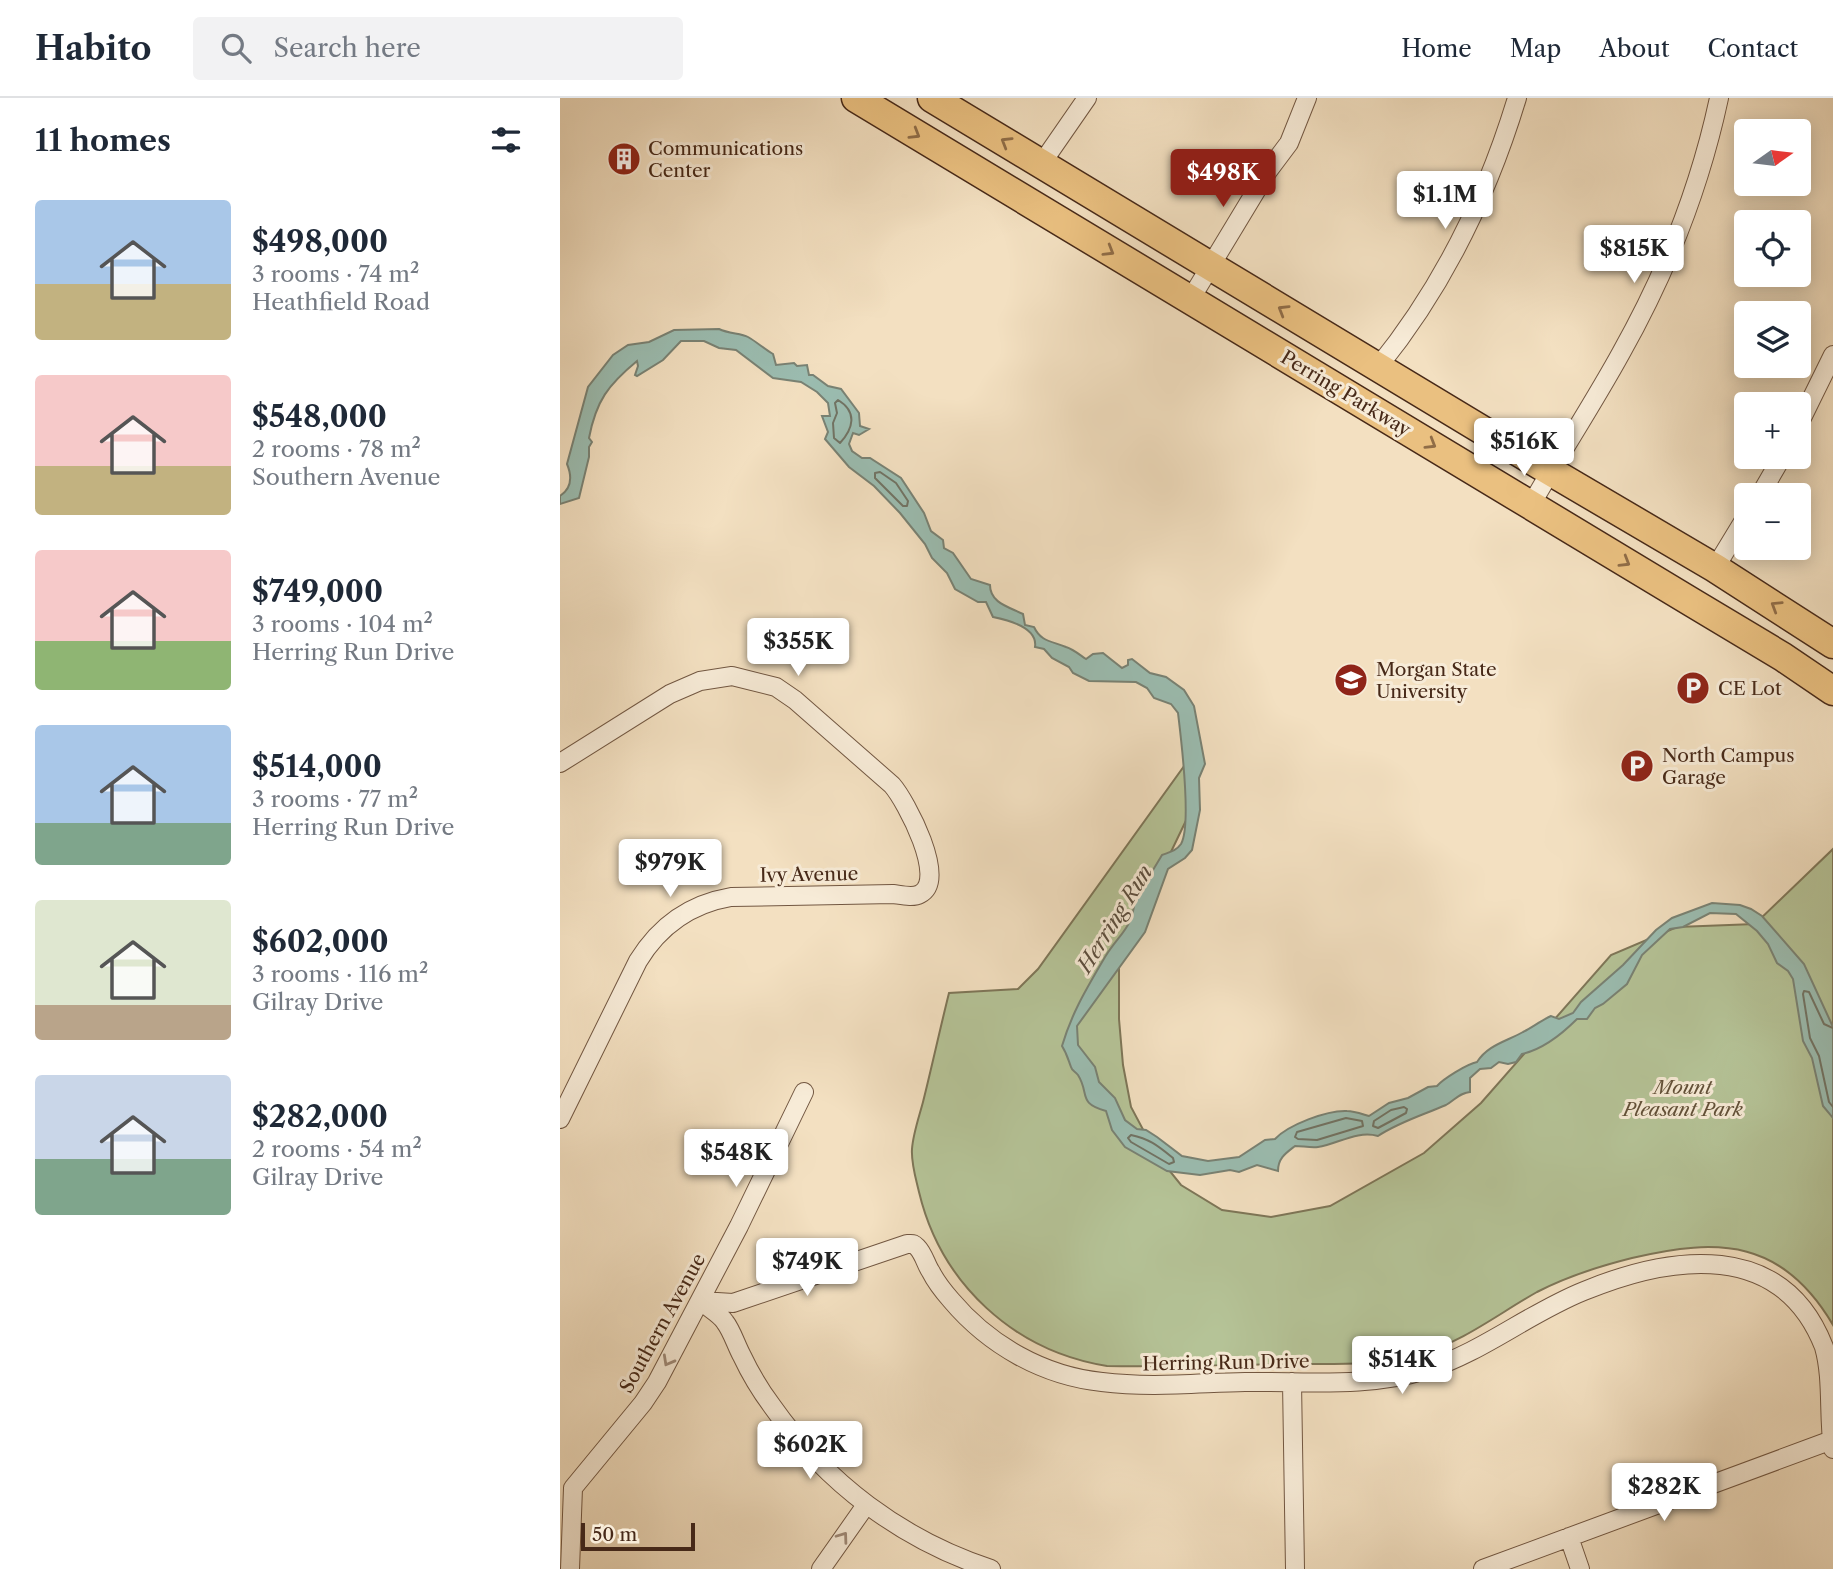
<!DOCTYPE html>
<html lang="en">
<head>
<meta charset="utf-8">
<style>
	body { margin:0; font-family:"Libre Caslon Text",serif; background:#f2f2f3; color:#1f2937; height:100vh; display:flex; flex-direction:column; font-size:26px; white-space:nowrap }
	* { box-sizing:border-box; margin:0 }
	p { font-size:23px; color:#747a83 }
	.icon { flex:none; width:38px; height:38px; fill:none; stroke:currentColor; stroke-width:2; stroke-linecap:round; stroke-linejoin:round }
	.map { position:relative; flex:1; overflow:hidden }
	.side { display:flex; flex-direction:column; background:#fff; width:560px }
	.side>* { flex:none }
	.needle { width:46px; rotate:76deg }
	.fabs { position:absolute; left:1174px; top:21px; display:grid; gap:14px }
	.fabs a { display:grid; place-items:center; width:77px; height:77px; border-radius:7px; background:#fff; box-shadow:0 4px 18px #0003; font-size:35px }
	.scale { position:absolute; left:21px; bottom:18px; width:114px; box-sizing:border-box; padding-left:7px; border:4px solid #472918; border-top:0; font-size:19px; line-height:24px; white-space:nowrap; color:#472918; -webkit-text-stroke:5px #f7ebd7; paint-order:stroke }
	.price { position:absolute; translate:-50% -60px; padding:0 16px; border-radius:7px; background:#fff; color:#222; font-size:23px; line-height:46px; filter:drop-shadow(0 2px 4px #0008) }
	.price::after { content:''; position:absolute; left:50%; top:42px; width:21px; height:16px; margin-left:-10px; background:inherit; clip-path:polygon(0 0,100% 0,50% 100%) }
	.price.active { background:#8f2418; color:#fff }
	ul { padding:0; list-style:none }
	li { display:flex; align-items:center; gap:21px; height:175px; padding:0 35px }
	li span { display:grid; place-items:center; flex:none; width:196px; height:140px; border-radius:7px; color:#555 }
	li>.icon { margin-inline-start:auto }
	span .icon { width:84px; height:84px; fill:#fffc; stroke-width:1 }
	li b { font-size:30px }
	h2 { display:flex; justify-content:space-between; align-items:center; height:84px; padding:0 35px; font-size:30px }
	header { display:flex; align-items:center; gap:42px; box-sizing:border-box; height:98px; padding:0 35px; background:#fff; border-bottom:2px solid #e0e1e3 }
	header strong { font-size:33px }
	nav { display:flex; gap:38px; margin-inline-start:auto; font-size:24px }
	.search { width:490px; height:63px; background:#f2f2f3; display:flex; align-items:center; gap:18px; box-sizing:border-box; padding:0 24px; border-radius:7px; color:#747a83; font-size:26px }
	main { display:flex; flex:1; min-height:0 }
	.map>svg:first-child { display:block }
	.green { fill:#b5c397; stroke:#7e7658; stroke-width:2 }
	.water { fill:#9bbdb1; stroke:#798274; stroke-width:2 }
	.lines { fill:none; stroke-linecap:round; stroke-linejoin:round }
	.shore { stroke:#717364; stroke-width:2 }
	.minor-casing { stroke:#725742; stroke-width:20 }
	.primary-casing { stroke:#472918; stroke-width:31 }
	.minor { stroke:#f7ebd7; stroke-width:18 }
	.primary { stroke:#eac080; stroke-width:28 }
	.oneway { stroke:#906d47 }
	.oneway2 { stroke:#9f8a78 }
	.labels { text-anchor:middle; stroke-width:6; stroke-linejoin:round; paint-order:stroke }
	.poi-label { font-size:19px; fill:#472918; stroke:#f7ebd7; text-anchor:start }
	.street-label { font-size:19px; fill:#472918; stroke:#f7ebd7 }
	.park-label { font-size:19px; font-style:italic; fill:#625038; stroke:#f7ebd7 }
	.water-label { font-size:21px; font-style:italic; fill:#5c4e3e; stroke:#f7ebd7 }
</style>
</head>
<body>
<header>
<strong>Habito</strong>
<div class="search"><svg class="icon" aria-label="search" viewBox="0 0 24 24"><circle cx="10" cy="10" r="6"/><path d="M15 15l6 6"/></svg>Search here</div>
<nav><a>Home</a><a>Map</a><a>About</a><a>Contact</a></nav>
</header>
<main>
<section class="side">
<h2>11 homes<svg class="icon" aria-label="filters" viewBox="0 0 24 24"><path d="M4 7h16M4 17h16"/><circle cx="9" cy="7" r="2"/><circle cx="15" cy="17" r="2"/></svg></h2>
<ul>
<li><span style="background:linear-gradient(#a9c7e8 60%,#c2b280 0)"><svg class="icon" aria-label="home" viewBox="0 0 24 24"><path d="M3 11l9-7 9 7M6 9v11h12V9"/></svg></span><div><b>$498,000</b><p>3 rooms · 74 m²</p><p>Heathfield Road</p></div></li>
<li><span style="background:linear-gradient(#f6c9c9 65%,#c2b280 0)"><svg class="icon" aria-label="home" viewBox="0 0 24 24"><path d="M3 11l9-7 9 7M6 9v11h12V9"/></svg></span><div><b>$548,000</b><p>2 rooms · 78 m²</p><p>Southern Avenue</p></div></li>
<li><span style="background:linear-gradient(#f6c9c9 65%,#8fb573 0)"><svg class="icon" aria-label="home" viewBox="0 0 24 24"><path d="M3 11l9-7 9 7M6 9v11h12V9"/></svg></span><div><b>$749,000</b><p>3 rooms · 104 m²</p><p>Herring Run Drive</p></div></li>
<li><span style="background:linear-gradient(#a9c7e8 70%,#7fa58c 0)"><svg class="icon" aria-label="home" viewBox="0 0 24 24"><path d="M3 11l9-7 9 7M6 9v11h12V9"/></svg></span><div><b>$514,000</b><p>3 rooms · 77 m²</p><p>Herring Run Drive</p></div></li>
<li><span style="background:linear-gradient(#dfe7d0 75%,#b9a48a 0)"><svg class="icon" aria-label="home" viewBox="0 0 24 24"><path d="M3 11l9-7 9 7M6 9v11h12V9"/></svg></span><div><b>$602,000</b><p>3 rooms · 116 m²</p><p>Gilray Drive</p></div></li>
<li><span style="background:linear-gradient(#c9d6e8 60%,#7fa58c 0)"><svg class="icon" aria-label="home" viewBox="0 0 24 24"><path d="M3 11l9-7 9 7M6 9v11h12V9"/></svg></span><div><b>$282,000</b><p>2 rooms · 54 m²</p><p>Gilray Drive</p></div></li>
</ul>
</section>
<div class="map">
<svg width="1273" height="1471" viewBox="0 0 1273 1471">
	<rect width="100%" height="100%" fill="#f3e0c1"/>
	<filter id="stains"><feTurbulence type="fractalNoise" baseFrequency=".00286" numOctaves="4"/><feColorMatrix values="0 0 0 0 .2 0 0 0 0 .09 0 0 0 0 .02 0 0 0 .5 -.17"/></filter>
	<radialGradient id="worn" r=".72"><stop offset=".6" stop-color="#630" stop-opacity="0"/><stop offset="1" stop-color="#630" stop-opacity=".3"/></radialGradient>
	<path class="green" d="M627,664L633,708L559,862V921L563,967L571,1009L596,1056L621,1087L662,1112L711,1119L770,1108L864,1055L921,1005L1051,857L1117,829L1195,826L1273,751V1227C1223,1142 1160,1139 1072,1160C1040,1168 1006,1179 977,1194C938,1216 903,1244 860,1256C820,1268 775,1266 733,1266C671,1267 609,1269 547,1268C454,1253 381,1186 359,1094C356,1081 351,1065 352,1051C353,1036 359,1019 363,1004C372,968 380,931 389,895L458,891L478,871Z"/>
	<path class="water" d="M159,231C169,236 181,235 188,239C197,244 204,251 213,256L216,267L234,265L237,268L247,267L249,277H253L268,288L281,291L299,315L300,328L309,331L299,337L293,335L289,346L292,353L302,360H310L341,380L364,415L371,433L383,442L384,450L393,455L411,481L430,487C430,505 449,509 463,516L465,527L474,529C481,544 492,543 506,549C513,551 520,557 526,561L533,556L543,555L562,570L568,567V562L572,561L590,575L606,579L624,592L634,608L645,666L639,680L640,712L632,752L625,760L608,771L585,834L517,928L518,947L535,969L539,984L555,1000L565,1022L577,1031L586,1032L597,1039L622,1058L648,1063L679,1059L705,1042L715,1041C728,1027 767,1012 787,1013C794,1013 802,1016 809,1018L829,1005L848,1000L868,989L877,988C883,981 907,966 917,964C928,947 945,944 963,934C973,929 980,923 991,918L999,921L1013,915L1021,904L1063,867L1096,832L1112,820L1152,805L1180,807L1191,811L1202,818L1244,866L1273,929V1020L1263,1008L1252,960L1243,943L1233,881L1228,873L1217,865L1208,846L1197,833L1176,816L1150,815L1123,829L1110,831L1082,857L1067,886L1043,906L1035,910L1027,921H1017C1002,936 984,951 962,956L956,964L948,966L939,964L931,970L920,971L910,980V994C899,995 895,1002 886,1007C863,1017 839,1024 818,1038C797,1032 778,1046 758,1049C751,1050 742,1048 735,1048C726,1055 718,1060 718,1073L697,1067L679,1074L670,1072L640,1077L607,1073L565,1049L552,1032L546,1013C517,1005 530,996 518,977C515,973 512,973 511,969C508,961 507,956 502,948C512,914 527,890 545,859C561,833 574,831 575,796L584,787L602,757C610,754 616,753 621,746C632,727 621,640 618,615L611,606L594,600L587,590L576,584L529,583L513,575L509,569L492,560L484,551L475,549C478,529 448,522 433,519L426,504H418L395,491L387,475L372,460L365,446L340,415L314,388L289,369L265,341L268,334L262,318H270L268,305L257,294L241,284L213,280L176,252L159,250L144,243H121L103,262L77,278L75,277L78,268L77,263C48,287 36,303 29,340L32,344L29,349V359L19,400L0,406V398C12,390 12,378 7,366L28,289L53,257L68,247L89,244L114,232Z"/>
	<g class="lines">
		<path class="shore" d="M278,302C298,314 293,331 280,345L274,340L273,325L277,315L275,305Z
			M320,374L336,385L348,403L347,408H343L315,380V375Z
			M1273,930L1264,926L1249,894L1244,893L1243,896L1250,940L1259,958L1269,1004L1273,1009
			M844,1009L847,1011L846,1015L818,1030L813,1028L814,1023L831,1012Z
			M786,1020L802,1023L803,1028L757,1042L738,1041L735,1039L737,1034Z
			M571,1037C590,1041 598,1048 613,1060L614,1064L609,1066L571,1044L568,1040Z"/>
		<defs>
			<path id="minor" d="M482,65L527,0
				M630,202L708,73L729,45L747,0
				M818,269C883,189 927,99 957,0
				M1239,326L1273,257
				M1200,397L1222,359
				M971,407C1000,356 1033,306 1061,255C1106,175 1140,89 1159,0
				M1155,470L1186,419
				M0,665L110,596L140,583L172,578L216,589L235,602L332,687C346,703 388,782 360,796C353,800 341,797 333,796L171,799C130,806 100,827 78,863L0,1021
				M141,1203L173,1205L347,1146C353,1146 353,1145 357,1149C364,1156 366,1167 371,1174C376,1184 384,1194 391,1202C429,1247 483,1278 542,1284C589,1290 638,1285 685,1284C744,1283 809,1290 866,1272C923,1254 969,1215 1024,1193C1111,1157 1222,1141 1264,1249C1273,1281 1268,1317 1273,1351
				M141,1203C148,1210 160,1216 165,1224C172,1233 176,1247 182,1258C190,1275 200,1292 212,1308C266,1385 342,1442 431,1471
				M732,1284L735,1471
				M1009,1439L1020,1471
				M10,1471L13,1390L83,1305L97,1284L179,1128L244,994
				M261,1471L306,1407
				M923,1471L1272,1342"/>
			<path id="primary" d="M296,0L1133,505L1223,559L1273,593
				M372,0L990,373L1155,470L1273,546"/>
		</defs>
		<use href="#minor" class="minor-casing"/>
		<use href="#primary" class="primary-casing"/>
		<use href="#minor" class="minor"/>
		<use href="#primary" class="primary"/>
	</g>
	<defs><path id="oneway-chevron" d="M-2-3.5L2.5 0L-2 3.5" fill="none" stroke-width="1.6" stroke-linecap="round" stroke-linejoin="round" transform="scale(1.75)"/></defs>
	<g class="oneway">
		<use href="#oneway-chevron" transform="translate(355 36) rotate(31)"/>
		<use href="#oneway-chevron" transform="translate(446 44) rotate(-149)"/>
		<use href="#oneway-chevron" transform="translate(549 153) rotate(31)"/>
		<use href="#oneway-chevron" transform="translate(723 212) rotate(-149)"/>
		<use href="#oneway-chevron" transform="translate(871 346) rotate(31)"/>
		<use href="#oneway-chevron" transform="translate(1065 464) rotate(31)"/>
		<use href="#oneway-chevron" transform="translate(1216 508) rotate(-148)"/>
	</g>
	<g class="oneway2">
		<use href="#oneway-chevron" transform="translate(108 1263) rotate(119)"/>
		<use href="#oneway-chevron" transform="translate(283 1439) rotate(-54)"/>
	</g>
	<defs>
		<symbol id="building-disc" viewBox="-11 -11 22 22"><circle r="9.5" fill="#8f2418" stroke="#f7ebd7"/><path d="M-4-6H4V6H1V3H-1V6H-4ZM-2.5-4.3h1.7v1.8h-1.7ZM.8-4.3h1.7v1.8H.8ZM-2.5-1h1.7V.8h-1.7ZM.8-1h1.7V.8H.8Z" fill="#fff"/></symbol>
		<symbol id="university-disc" viewBox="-11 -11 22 22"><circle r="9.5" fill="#8f2418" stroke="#f7ebd7"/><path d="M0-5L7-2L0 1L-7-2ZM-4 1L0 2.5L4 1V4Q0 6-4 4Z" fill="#fff"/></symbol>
		<symbol id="parking-disc" viewBox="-11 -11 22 22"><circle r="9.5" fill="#8f2418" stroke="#f7ebd7"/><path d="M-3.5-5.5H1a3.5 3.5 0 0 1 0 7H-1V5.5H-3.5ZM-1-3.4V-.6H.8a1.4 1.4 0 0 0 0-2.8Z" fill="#fff"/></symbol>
	</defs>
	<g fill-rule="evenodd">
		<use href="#building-disc" x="45" y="42" width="38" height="38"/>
		<use href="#university-disc" x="772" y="563" width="38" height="38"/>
		<use href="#parking-disc" x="1114" y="571" width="38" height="38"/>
		<use href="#parking-disc" x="1058" y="649" width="38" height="38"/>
	</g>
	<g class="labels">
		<g class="poi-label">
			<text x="88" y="57">Communications<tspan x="88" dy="22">Center</tspan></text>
			<text x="816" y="578">Morgan State<tspan x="816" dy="22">University</tspan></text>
			<text x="1158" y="597">CE Lot</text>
			<text x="1102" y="664">North Campus<tspan x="1102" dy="22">Garage</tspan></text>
		</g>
		<g class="street-label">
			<text transform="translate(786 295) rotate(31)" y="7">Perring Parkway</text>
			<text transform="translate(249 776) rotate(-1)" y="7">Ivy Avenue</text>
			<text transform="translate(102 1225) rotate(-61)" y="7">Southern Avenue</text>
			<text transform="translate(666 1264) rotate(-1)" y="7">Herring Run Drive</text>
		</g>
		<g class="park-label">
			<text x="1123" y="996">Mount<tspan x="1123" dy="22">Pleasant Park</tspan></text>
		</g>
		<g class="water-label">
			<text transform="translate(555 821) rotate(-58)" y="7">Herring Run</text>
		</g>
	</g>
	<rect width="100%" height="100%" filter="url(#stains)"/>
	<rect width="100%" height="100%" fill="url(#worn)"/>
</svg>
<div class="fabs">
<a><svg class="needle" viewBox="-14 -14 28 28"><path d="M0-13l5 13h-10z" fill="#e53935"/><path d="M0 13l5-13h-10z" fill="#747a83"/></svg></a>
<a><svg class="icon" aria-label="locate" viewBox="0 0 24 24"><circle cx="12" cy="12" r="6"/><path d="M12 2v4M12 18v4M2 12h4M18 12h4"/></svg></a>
<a><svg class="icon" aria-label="layers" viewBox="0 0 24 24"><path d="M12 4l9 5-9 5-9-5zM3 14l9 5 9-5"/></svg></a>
<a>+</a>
<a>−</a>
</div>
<div class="scale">50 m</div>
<b class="price active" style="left:663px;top:111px">$498K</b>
<b class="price" style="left:885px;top:133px">$1.1M</b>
<b class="price" style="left:1074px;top:187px">$815K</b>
<b class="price" style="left:964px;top:380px">$516K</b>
<b class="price" style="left:238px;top:580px">$355K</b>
<b class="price" style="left:110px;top:801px">$979K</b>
<b class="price" style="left:176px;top:1091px">$548K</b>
<b class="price" style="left:247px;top:1200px">$749K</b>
<b class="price" style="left:842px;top:1298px">$514K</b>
<b class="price" style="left:250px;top:1383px">$602K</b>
<b class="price" style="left:1104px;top:1425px">$282K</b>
</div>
</main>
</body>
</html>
